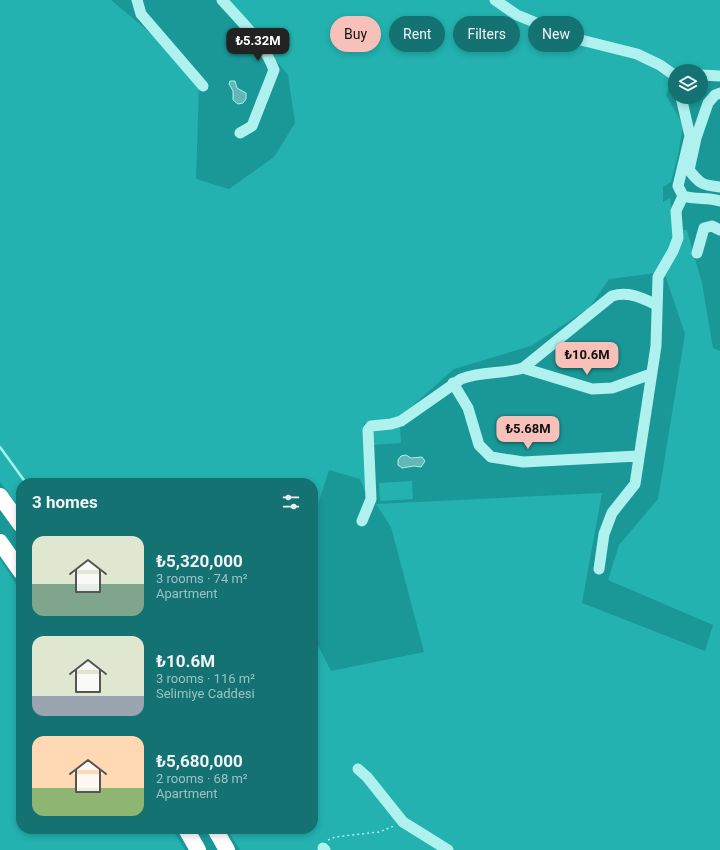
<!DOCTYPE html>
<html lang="en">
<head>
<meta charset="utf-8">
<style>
	body { margin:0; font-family:Roboto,sans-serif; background:#1d7777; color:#f1f3f6; height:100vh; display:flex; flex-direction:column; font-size:15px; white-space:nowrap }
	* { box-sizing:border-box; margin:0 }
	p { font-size:13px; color:#9dc2c4 }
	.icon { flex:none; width:22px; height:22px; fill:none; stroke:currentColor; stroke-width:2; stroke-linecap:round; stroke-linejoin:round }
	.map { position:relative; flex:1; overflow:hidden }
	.sheet { position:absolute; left:16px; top:478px; width:302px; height:356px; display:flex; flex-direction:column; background:#147272; border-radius:16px; box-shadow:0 2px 6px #0003 }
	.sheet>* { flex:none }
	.top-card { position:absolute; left:330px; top:16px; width:330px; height:36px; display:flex; gap:8px }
	.tools { position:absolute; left:668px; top:64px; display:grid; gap:8px }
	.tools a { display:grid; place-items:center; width:40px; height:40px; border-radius:50%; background:#147272; box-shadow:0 2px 6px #0003; font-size:20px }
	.price { position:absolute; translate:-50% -34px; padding:0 9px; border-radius:8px; background:#f7c1b9; color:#111; font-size:13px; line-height:26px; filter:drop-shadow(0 1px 2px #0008) }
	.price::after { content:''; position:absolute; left:50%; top:24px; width:12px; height:9px; margin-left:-6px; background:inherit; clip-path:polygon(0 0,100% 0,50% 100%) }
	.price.active { background:#222; color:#fff }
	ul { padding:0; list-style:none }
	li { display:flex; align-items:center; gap:12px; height:100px; padding:0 16px }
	li span { display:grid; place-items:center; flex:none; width:112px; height:80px; border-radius:12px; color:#555 }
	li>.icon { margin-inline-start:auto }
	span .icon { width:48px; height:48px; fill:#fffc; stroke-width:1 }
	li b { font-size:17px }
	h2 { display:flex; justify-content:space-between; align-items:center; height:48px; padding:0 16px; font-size:17px }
	.pill { padding:0 14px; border-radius:18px; background:#147272; box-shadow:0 2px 6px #0003; font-size:14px; line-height:36px }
	.pill.active { background:#f7c1b9; color:#111 }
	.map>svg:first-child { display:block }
	.green { fill:#23b2af }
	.water { fill:#66b6b6; stroke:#a2f3f0 }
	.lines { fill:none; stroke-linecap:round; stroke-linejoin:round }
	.stream { stroke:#a2f3f0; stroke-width:2.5 }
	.path { stroke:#aff1ef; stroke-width:1.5; stroke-dasharray:2 3; stroke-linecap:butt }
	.minor { stroke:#aff1ef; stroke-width:11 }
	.highway { stroke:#fff; stroke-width:16 }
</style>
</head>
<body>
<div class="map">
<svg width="720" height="850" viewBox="0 0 720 850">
	<rect width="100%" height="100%" fill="#1a9898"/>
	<path class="green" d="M0,0H111L154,36L199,85L196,179L229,189L274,157L295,123L288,75L226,0H720V81L701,71H675L666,95L683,125L678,155L671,182L663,187V202L670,198L674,230H687L702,283L713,348L720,351V850H240L227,829H313V636L331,671L424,652L391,527L376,504L602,493L582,603L705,651L713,625L608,580L619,545L658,499L685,334L664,272L609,279L589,308L531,346L454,369L394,422L364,423L368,499L360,479L329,470L313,520V483H21V509L0,482Z
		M400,427L401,443L372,445L371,429Z
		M412,481L413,499L380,501L379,483Z
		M0,559L21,592V829H172L185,850H0Z"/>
	<path class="water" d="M230,81H235L237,88L246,93V99L243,103L238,104L233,100V91L229,84Z
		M406,455L411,458L422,457L425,461L421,467L414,466L402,468L398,465V460L401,456Z"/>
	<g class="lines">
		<path class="stream" d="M0,447L26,483"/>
		<path class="path" d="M328,840L335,837L379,832L394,826"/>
		<path class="minor" d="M137,0L141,14L203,86
			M222,0C242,22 264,43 274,70L252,126L240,133
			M495,0L517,15L573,38L637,54L660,65L674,75L675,78
			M701,75L720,76
			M720,93L715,95L708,103L696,138L689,170C700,184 702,185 720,187
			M681,97L690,136L678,186L683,196C696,200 707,197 720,201
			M697,253L704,228L712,226L720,230
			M523,368L592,389L612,388L651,374
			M453,383L468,408L479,445L491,457L523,462L638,456
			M362,521L371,499L368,430L371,426L391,424L401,421L461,379C481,371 503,374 523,368L612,296C629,291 642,298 657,305
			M599,569L604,534L612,513L635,484L656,346L658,277L673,251L678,238L676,211L683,196
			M358,769L367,777L403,822L448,850
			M323,848L325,850"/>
		<path class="highway" d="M0,496L21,525
			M0,542L21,572
			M186,829L198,850
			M215,829L227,850"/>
	</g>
</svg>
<div class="tools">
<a><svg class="icon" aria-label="layers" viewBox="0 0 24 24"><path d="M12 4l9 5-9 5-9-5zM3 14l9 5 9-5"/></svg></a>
</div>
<b class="price active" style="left:258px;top:62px">₺5.32M</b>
<b class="price" style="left:587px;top:376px">₺10.6M</b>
<b class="price" style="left:528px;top:450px">₺5.68M</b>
<div class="top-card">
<a class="pill active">Buy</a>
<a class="pill">Rent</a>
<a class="pill">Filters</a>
<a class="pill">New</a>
</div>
<section class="sheet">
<h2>3 homes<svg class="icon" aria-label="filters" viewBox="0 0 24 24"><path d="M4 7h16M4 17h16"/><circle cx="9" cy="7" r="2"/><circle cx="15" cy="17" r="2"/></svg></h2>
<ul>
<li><span style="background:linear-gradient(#dfe7d0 60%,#7fa58c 0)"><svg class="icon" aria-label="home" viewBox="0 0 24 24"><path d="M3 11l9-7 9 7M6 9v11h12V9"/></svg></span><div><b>₺5,320,000</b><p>3 rooms · 74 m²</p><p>Apartment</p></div></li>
<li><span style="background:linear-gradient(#dfe7d0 75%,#9aa5b1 0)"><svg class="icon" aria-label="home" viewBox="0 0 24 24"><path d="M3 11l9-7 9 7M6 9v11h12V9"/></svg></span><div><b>₺10.6M</b><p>3 rooms · 116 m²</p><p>Selimiye Caddesi</p></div></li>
<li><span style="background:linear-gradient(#ffd9b3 65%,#8fb573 0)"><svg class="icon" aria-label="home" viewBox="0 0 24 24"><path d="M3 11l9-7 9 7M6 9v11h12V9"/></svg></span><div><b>₺5,680,000</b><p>2 rooms · 68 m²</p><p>Apartment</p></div></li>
</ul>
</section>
</div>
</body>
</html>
